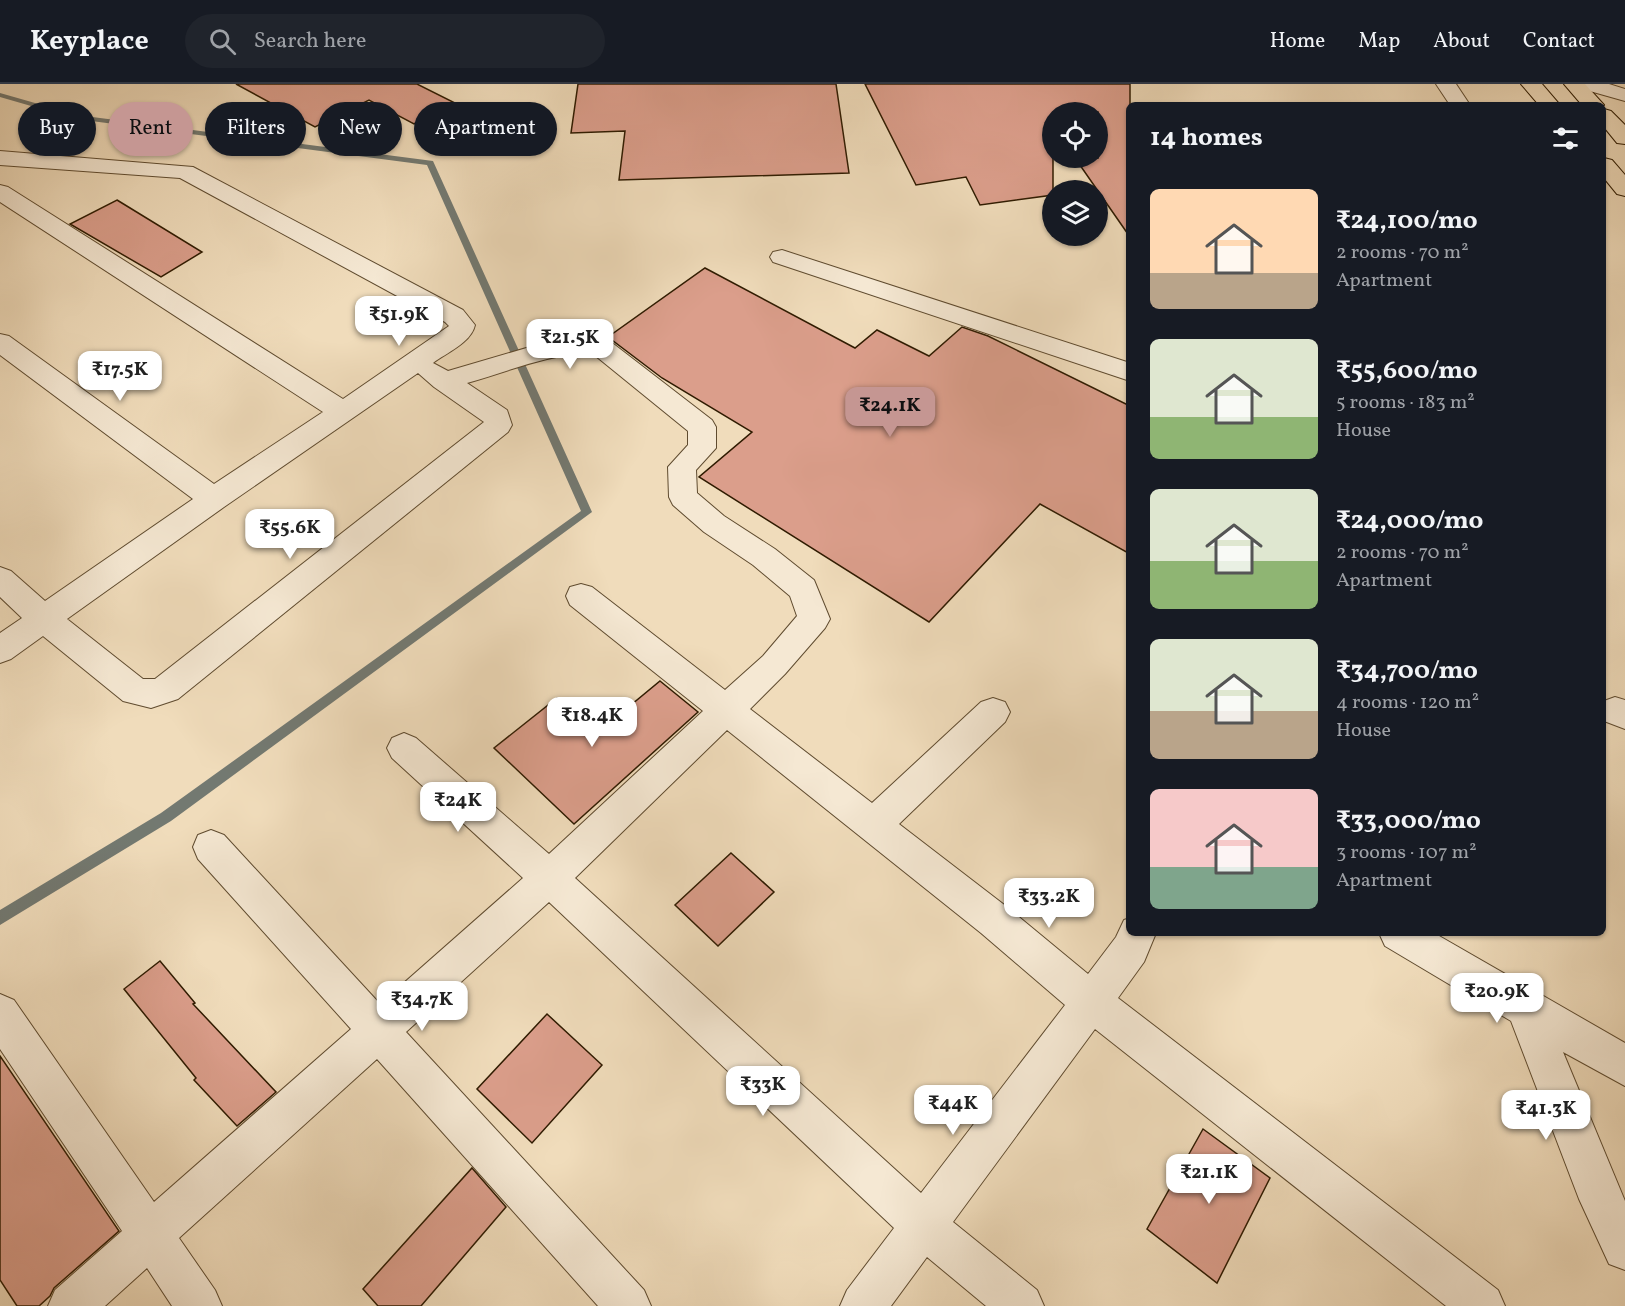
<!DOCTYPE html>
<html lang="en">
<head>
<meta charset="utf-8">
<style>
	body { margin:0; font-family:Vollkorn,serif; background:#20242c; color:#f1f3f6; height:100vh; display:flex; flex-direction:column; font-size:22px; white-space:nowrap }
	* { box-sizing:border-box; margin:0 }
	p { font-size:20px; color:#9ea1a6 }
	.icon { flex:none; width:33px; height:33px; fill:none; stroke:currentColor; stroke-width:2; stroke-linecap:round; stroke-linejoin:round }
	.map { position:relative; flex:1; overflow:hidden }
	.side { position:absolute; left:1126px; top:18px; width:480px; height:834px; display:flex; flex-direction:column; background:#171b24; border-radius:9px; box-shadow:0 2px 4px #0004 }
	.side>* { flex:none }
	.banner { position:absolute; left:18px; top:18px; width:570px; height:54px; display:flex; gap:12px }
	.tools { position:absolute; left:1042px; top:18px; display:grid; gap:12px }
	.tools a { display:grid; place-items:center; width:66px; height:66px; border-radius:50%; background:#171b24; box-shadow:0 2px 4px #0004; font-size:30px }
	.price { position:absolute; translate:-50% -51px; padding:0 14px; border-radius:12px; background:#fff; color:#222; font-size:20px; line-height:39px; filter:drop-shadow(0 2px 3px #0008) }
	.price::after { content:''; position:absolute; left:50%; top:36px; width:18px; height:14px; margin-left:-9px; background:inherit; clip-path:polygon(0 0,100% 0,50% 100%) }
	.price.active { background:#c59692; color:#111 }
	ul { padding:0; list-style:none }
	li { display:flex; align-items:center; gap:18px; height:150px; padding:0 24px }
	li span { display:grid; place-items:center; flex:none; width:168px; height:120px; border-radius:9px; color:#555 }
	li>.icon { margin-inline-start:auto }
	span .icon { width:72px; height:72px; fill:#fffc; stroke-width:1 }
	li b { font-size:26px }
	h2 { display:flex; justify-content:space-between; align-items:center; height:72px; padding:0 24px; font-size:26px }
	.tag { padding:0 21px; border-radius:27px; background:#171b24; box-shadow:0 2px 4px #0004; font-size:21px; line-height:54px }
	.tag.active { background:#c59692; color:#111 }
	header { display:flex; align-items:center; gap:36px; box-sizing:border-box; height:84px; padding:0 30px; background:#171b24; border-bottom:2px solid #363941 }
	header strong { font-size:28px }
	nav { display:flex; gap:33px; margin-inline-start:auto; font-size:21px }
	.search { width:420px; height:54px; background:#20242c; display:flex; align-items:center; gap:15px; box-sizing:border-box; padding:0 21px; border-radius:33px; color:#9ea1a6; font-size:22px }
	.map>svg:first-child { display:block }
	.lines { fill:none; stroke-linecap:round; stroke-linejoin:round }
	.stream { fill:#737971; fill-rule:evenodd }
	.building { fill:#db9e8b; stroke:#2f1b00; stroke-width:1.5 }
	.minor-casing { stroke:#5f4b2f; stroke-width:2 }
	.highway-casing { stroke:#2f1b00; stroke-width:2 }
	.minor { fill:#f5e8d3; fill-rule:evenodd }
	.highway { fill:#f0dcbb; fill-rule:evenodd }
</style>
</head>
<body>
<header>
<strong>Keyplace</strong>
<div class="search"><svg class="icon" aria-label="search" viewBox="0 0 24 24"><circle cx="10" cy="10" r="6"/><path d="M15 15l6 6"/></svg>Search here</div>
<nav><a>Home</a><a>Map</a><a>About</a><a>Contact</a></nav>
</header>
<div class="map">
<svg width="1625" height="1222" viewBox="0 0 1625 1222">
	<rect width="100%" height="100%" fill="#f0dcbb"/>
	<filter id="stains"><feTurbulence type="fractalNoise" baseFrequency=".00333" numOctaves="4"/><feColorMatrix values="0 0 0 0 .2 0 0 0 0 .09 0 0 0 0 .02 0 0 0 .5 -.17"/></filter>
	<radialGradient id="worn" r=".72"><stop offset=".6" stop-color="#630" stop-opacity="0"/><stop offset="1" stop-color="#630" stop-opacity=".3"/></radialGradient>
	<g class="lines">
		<path class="stream" d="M0,9L77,31L433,77L592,428L171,737L0,841V826L161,729L581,427L427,81L76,35L0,13Z"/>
	</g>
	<path class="building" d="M236,0H417L453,18L414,40L369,16L315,43Z
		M578,0H836L849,89L619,96L625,47L571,49Z
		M865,0H1130V153L1075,74H1098V28H1053V111L980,121L966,93L916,101Z
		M117,116L202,168L161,193L70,140Z
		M705,184L855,264L877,246L929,272L962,243L988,252L1130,322V470L1040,420L929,538L699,393L752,348L662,294L608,253Z
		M660,597L698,628L574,740L494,664L557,614L597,649Z
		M731,769L774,808L718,862L675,821Z
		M160,877L195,919L193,920L276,1008L237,1042L194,996L196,994L124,905Z
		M547,930L602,981L532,1059L477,1005Z
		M0,972L119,1147L54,1204L50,1212L39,1222H17L0,1196Z
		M1203,1045L1270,1094L1217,1199L1147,1145Z
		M472,1084L506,1123L421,1222H378L363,1205Z"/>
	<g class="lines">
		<defs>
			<path id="minor" d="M1436,0H1456L1470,21H1450Z
				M1576,0H1609L1625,5V17L1579,4Z
				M0,67L193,83L463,226L475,241C471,259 446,269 433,279L448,287L540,260L582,253H598L607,255L712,336L716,343V364L696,386L697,409L724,432L775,465L814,496L830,535L825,544L785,590L750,625L872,719L981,618L993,614L1005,618L1010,628L1005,638L899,740L1007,823L1088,890L1116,853L1124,836L1130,834V849H1156L1144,878L1118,914L1498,1206L1505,1222H1446L1095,945L953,1138L1037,1206L1044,1222H986L927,1173L891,1222H840L847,1206L894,1144L549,818L406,948L644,1206L651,1222H598L377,975L179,1154L215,1206L222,1222H172L147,1184L105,1222H48L55,1206L122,1147L0,965V910L14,916L154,1118L351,945L198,775L193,763L198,751L211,746L224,751L380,920L523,794L392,674L387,664L392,654L404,649L416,654L549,770L703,627L570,521L566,512L570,503L581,500L592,503L725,606L763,572L797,532L790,512L753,481L704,448L673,421L669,413L668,383L688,361V347L592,269C550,269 507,288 467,299L507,326L512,341L508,348L178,615L151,624L123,617L43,552L11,575L0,579V549L22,534L0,513V483L11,487L45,517L193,415L0,271V250L9,252L214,400L323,328L0,118V101L8,103L343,315L449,242L445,238L180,94L0,81ZM418,289L434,303L484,338L155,595H143L67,535L224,423ZM727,646L981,849L1065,921L921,1109L575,794Z
				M782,166L1130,279V297L773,178L770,173L773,168Z
				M1615,613L1625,616V645L1604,637V617Z
				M1379,849H1434L1625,959V1002L1563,968L1625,1117V1186L1609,1180L1579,1115L1511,937L1385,862Z"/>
			<path id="highway" d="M1521,0H1542L1560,21H1539Z
				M1564,0H1585L1604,21H1582Z
				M1604,25L1611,27L1625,41V60L1617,59L1604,43Z
				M1604,74L1612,76L1625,91V112L1617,110L1604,94Z"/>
		</defs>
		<use href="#minor" class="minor-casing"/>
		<use href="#highway" class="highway-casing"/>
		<use href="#minor" class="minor"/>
		<use href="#highway" class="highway"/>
	</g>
	<rect width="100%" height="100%" filter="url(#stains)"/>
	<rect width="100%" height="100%" fill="url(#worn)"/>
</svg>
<div class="tools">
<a><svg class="icon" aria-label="locate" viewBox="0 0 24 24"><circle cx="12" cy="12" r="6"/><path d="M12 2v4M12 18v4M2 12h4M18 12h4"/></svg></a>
<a><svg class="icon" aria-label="layers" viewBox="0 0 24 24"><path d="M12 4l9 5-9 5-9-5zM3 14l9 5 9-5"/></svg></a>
</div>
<b class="price" style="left:399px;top:263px">₹51.9K</b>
<b class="price" style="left:570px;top:286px">₹21.5K</b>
<b class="price" style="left:120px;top:318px">₹17.5K</b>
<b class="price active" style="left:890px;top:354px">₹24.1K</b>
<b class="price" style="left:290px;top:476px">₹55.6K</b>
<b class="price" style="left:592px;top:664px">₹18.4K</b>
<b class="price" style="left:458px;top:749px">₹24K</b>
<b class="price" style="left:1049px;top:845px">₹33.2K</b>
<b class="price" style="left:1497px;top:940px">₹20.9K</b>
<b class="price" style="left:422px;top:948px">₹34.7K</b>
<b class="price" style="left:763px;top:1033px">₹33K</b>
<b class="price" style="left:953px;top:1052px">₹44K</b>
<b class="price" style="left:1546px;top:1057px">₹41.3K</b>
<b class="price" style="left:1209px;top:1121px">₹21.1K</b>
<div class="banner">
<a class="tag">Buy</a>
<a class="tag active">Rent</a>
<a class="tag">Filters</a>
<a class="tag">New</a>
<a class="tag">Apartment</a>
</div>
<section class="side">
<h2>14 homes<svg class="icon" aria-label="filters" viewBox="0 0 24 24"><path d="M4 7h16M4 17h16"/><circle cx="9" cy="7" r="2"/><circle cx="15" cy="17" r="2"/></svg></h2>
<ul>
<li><span style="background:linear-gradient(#ffd9b3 70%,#b9a48a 0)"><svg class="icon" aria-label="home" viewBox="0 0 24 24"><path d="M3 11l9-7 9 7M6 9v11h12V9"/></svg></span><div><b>₹24,100/mo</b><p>2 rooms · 70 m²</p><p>Apartment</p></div></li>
<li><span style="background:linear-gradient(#dfe7d0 65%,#8fb573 0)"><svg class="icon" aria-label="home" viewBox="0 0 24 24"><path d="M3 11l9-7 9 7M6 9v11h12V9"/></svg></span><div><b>₹55,600/mo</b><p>5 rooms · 183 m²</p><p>House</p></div></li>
<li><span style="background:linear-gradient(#dfe7d0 60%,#8fb573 0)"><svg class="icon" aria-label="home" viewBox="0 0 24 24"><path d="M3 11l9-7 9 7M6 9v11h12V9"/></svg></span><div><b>₹24,000/mo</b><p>2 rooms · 70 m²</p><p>Apartment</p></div></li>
<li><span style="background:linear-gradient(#dfe7d0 60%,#b9a48a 0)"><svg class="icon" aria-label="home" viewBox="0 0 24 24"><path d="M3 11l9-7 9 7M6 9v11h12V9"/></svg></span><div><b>₹34,700/mo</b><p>4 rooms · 120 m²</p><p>House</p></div></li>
<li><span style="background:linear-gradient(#f6c9c9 65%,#7fa58c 0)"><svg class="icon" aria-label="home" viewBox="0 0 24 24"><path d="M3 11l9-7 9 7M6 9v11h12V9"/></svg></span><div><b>₹33,000/mo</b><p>3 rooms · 107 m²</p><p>Apartment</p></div></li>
</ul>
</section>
</div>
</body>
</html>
